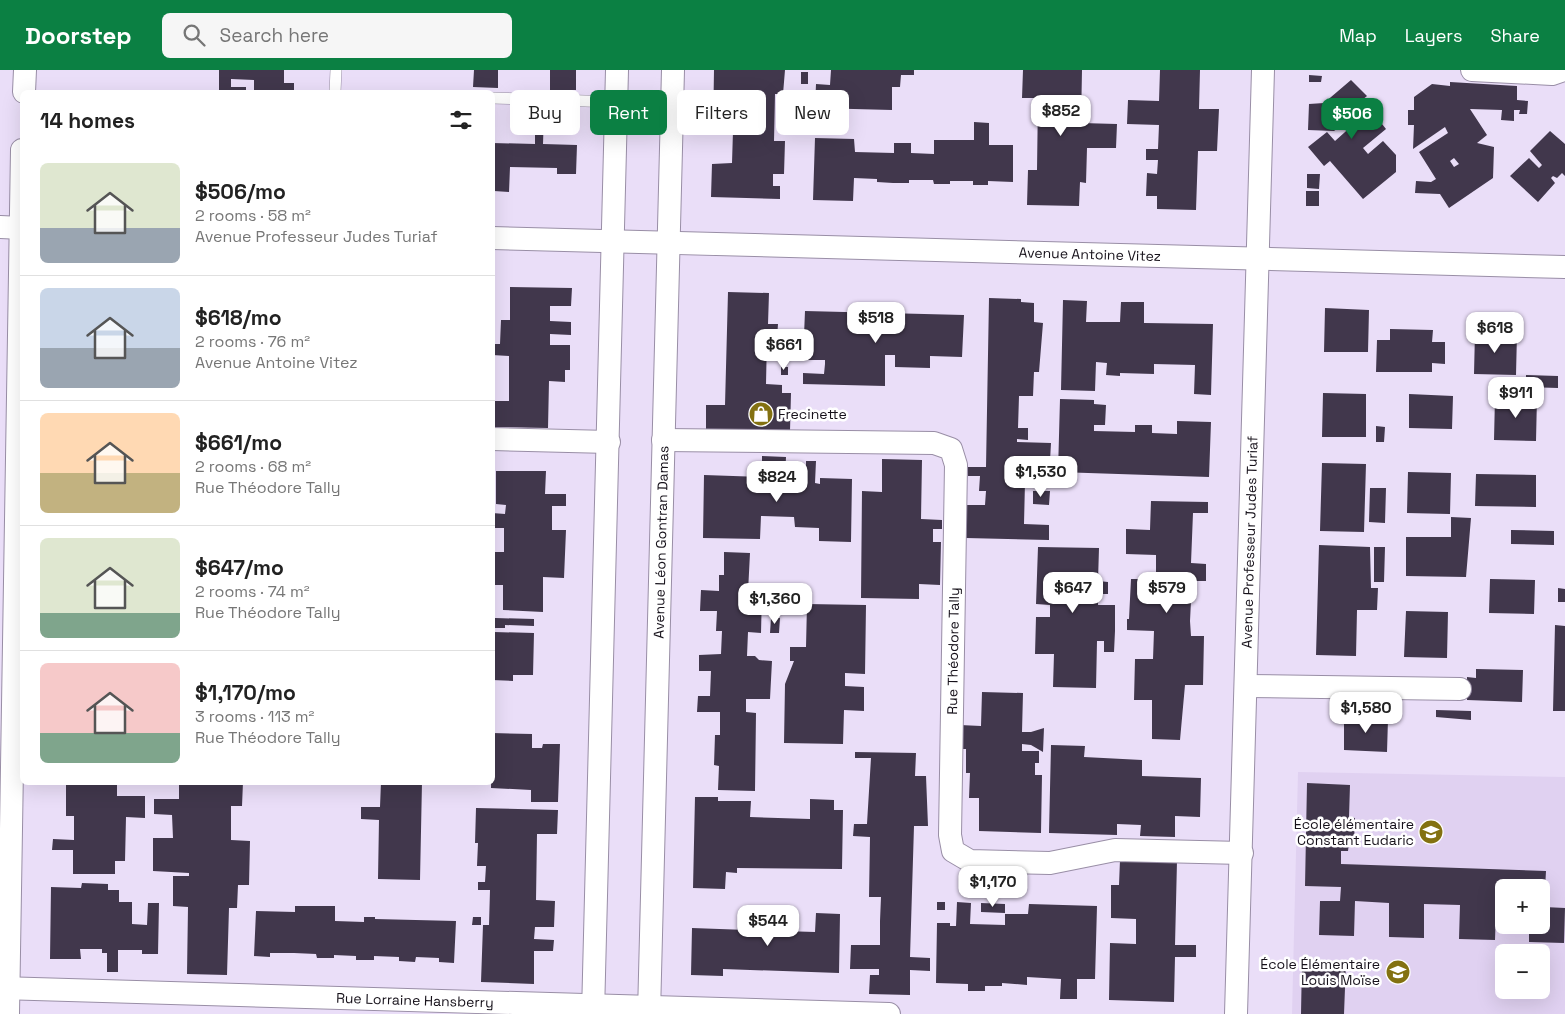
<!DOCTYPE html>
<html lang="en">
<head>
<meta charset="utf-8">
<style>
	body { margin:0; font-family:"Space Grotesk",sans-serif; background:#f6f6f6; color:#222; height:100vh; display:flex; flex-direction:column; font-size:19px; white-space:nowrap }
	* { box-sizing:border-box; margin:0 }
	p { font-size:16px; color:#767676 }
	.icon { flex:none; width:28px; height:28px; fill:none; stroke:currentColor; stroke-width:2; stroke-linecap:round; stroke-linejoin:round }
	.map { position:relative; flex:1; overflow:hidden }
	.panel { position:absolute; left:20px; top:20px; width:475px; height:695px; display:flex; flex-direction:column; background:#fff; border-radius:8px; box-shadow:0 5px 20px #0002 }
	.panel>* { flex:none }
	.hud { position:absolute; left:510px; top:20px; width:475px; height:45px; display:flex; gap:10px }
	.tools { position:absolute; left:1495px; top:809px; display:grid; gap:10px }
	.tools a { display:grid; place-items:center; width:55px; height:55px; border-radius:8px; background:#fff; box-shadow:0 5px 20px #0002; font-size:25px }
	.price { position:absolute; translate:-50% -42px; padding:0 11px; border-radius:10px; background:#fff; color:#222; font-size:16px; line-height:32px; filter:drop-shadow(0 1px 2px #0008) }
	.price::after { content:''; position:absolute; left:50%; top:30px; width:15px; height:11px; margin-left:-8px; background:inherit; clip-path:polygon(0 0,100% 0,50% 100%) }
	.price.current { background:#0b8043; color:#fff }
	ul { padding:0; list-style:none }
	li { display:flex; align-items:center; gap:15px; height:125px; padding:0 20px }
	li+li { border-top:1px solid #e0e0e0 }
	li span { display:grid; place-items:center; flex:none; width:140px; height:100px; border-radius:8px; color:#555 }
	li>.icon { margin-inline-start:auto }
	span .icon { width:60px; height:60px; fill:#fffc; stroke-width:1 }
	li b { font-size:21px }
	h2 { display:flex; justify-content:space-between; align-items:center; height:60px; padding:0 20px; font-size:21px }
	.chip { padding:0 18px; border-radius:8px; background:#fff; box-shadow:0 5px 20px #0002; font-size:18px; line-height:45px }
	.chip.current { background:#0b8043; color:#fff }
	header { display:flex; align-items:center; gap:30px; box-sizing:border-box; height:70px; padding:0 25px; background:#0b8043; color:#fff }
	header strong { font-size:24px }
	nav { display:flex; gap:28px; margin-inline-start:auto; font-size:18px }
	.search { width:350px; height:45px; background:#f6f6f6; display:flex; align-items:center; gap:12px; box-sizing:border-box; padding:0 18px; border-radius:8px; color:#767676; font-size:19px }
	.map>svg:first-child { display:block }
	.built { fill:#e0d1f1; fill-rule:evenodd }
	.building { fill:#41374c; fill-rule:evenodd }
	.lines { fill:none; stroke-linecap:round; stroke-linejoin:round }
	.lane-casing { stroke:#998ea6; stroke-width:12 }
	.street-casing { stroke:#998ea6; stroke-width:24 }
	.lane { stroke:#fff; stroke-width:11 }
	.street { stroke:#fff; stroke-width:22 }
	.labels { text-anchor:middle; stroke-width:5; stroke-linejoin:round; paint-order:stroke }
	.street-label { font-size:14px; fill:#16111a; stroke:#fff }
	.poi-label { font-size:14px; fill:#16111a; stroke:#fff; text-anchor:end }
</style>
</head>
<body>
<header>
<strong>Doorstep</strong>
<div class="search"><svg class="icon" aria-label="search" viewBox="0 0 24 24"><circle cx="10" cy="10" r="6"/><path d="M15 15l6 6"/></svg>Search here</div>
<nav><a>Map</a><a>Layers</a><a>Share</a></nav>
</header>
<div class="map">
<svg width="1565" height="944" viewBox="0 0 1565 944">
	<rect width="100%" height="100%" fill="#eadef8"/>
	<path class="built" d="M1298,702L1565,707V944H1292ZM1504,818H1541V855H1504ZM1504,882H1541V920H1504Z"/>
	<path class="building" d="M219,0H284V13H294V22H254V10L231,9V17H246V22H219Z
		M474,0H498V18L473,17Z
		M550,0H576V20H550Z
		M714,0H785L783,24H775L774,71H785L784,104H773V116H780V129L711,127L712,94L732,93L733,61H713Z
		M831,0H914V5H901L900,17H892V40L815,38L816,14L830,15Z
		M1023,0H1082L1081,53L1117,54L1116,78H1087L1086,113L1080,112L1079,136L1027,135L1028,100H1037L1038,28H1022Z
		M1160,0H1200L1199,39H1219L1217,81H1198L1196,140L1157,139V126H1146L1147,103L1157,104L1158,90H1146V79H1158L1159,55L1127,54L1128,30L1159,31Z
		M801,2H808V14H801Z
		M1309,5L1322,6L1321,12H1309Z
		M1351,10L1367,26L1357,34L1361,39L1367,35L1386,59L1363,78L1368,84L1383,71L1396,85V102L1363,129L1330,91L1324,96L1308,77L1327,62L1335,71L1354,54L1349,49L1334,61L1308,60L1309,34L1324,33Z
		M1450,12L1517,16V30L1528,31L1527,44H1519L1520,40H1514V51L1501,50L1502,40L1470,39L1487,65L1477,73L1494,77L1493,108L1449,138L1440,124L1415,123L1416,111L1431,112L1436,109L1419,82L1448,63L1445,57L1413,79L1414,55H1408V40H1414V27L1432,14L1450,16ZM1454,88L1459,94L1454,97L1450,91Z
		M535,41H544L543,74L577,75L576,104H557V98L510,97L509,122L494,121L492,73L535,74Z
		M974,52L989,53V75H1013V112L988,111V115H973V111H950V114H934L933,110H909V113H893L877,112V109L854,108L853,131L813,130L815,68L854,69L855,82L894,83V73H911V83L934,84V70H974Z
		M1550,61L1565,74V106L1562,103L1557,108L1553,106L1551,108L1555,113L1538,132L1510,106L1529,88L1539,98L1542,95L1530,81Z
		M1307,104H1320L1319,119L1307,118Z
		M1306,121H1319V136H1306Z
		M510,217L572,218L571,236H550V251L571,252V265L550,264V275H570V300H565V312L549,311L548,358L492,357V331H509V286L492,285V274H500L501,250H510Z
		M728,222L769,223L768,254H778L777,268L767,267L766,314L782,315V323H791L790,361L706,359V335H725Z
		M989,228L1021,229V232L1034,233V252L1043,253L1039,302H1034L1033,326H1019L1018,358H1028V370L1017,369V372L1051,373L1050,391H1017V398L1050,399V407H1030L1029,412H1025L1024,454L1049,455V470L966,468L967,435H985L986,421H979L980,406H968V397H986Z
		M1063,230L1087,231L1086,252H1120L1121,232H1144V253L1213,254L1211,325L1194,324L1195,295L1154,294V304L1120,303V306L1106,305L1107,293L1096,292L1095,321L1061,320Z
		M1325,238L1369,240L1368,282H1324Z
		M805,241L964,245L962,287L930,286V298L895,297V285H885V316L803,314V303L824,304L825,294V290H803Z
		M1390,259L1433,260L1432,272H1445V294L1432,293V302H1376L1377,270H1390Z
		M1475,262L1517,263L1516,305L1474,304Z
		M781,297H788V305H781Z
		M1526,305L1558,306V318L1526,317Z
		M1323,323L1366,324V367H1322Z
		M1409,324L1453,326L1452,359L1409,358Z
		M1495,327H1537L1536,371L1494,370Z
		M1060,329L1094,330V334L1106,335L1105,355H1094V361L1135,362V355H1152V363L1177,364V351L1211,352L1209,407L1058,402Z
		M1376,356L1385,357L1384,372H1376Z
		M762,386L786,387L785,407H806V391H816L815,413L820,414V408L852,409L851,472L819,471V458L795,457L794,447L761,446L760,469L703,468L704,405L762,407Z
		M882,389L922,390L921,449L942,450V459H933V472H941L940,515L919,514V529L861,528L862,421L882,422Z
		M1322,393L1366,394L1364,462L1320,461Z
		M496,401H546L545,424H566V436H552V460H566L564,508L543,507V542L503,540V515H492V482H504V458H492V443L505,444L506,435L496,434Z
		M1408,402L1451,403L1450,444L1407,443Z
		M1476,404L1536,405V437L1475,436Z
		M1370,418H1386L1385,453L1369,452Z
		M1033,421H1050L1049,435L1033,434Z
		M1151,431L1208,432V443H1193L1191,493L1206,494V511H1192L1190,551L1191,566H1204L1203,615H1185L1180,670L1152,669V630H1134L1135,589H1153L1154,561L1127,560V549H1129L1131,509H1156V485L1126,484V459L1150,460Z
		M1451,447L1471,448L1466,507L1406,506V467H1451Z
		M1511,460L1554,461V475L1511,474Z
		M1319,475L1370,477L1371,518H1378L1377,540H1357L1356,586L1316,585Z
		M1038,477L1099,478L1098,511L1108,512V524H1098V535H1115V561L1114,582H1104V571H1097L1096,618L1053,617L1054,584H1035L1036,547H1050V535L1036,534Z
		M1374,477H1385L1384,512H1374Z
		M724,482L750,483L748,522H762L761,563L748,562L747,586H755L759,590L772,591L770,629H746V642L756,643L755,721L718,720L719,696L714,695L715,665H720V642H697L698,626H710L711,601H699V585L721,584L722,561H716L717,541H700L701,520L719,521V505H724Z
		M1490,509L1535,510L1534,544L1489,543Z
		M1558,518L1565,519V532H1558Z
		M807,534L866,535L865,604L845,603V616L864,617V641L844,640L843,674L784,673L785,614L794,591H790V577H806Z
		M1406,541L1448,542L1447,588L1404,587Z
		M495,548L534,549V556L505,555V558H494Z
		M771,548H780L779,563H770Z
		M1555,555L1565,556V641H1553Z
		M494,562L534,563L533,605H513V611L492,610Z
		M1476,599L1523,600L1522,632L1467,630V607L1476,608Z
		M982,622L1023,623L1022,662H1031L1044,658L1043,682L1031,675L1022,674V681H1039V693H1035V705H1042L1041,763L979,761V728H969L970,703H966V679H959L960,655L981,656Z
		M1436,640L1471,641V650L1436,647Z
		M1344,647L1388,649L1387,682L1344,680Z
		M492,663L532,664V678H542L543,674H560L558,732H531V720L491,718Z
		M1051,675L1085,676L1084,687L1142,690V706L1201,708L1200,747L1175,746V767L1140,766L1141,755L1117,754V765L1049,763Z
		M855,682L916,683L915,706H926L928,756H914L910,887L930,888V901L910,900V925L869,924L870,905H879V899H850L851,875H880V851L881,827H869L870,767L853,766L854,754H867L871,688H855Z
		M66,712H117V726H145V748L126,747L125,791H115V804H73V780H52L53,769L74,770V746H66Z
		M179,712H243L242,736H231V770L250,771L249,815H238L237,838H229L227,905L187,904L188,837L173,836V806H189V803L153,801V768H173L172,745L154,744V729H179Z
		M381,712H422L420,810L378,809L379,750L361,749V737H380Z
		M1307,713L1350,715L1349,747L1355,748L1354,773H1349L1348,781H1341V794L1546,801L1544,837L1565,838L1564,873L1529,872V855H1541V818H1504V837H1496L1495,870L1459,869L1460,835L1424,834V868L1389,867V833L1355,831L1354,866L1319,865L1320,831H1340L1341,817L1305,816Z
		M695,727H718V731H751L750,747L810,749V729L834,730V740H843L842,799L737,798V803L726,802L725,819L693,818Z
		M476,738L558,740L557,764H537L536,830L555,831L554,857H535L534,869L554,870L553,881H534V914L481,912L483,855H489L490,820H478V812H485L486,796H477L478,773H475Z
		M1120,790L1177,791L1175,875H1196V887H1175L1174,932L1109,930L1110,873L1136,874V849L1111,848V815H1119Z
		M82,813L108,814V820H119V832H132V854L147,855L148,833H159L158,884H142V880H118V902H107V883H102V879H80L81,889H50L51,817L81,818Z
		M937,832H945V840H937Z
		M957,832L971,833L970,854L1005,855V844H1028L1029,834L1097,836L1095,909H1077V929H1060L1061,909L1027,907V915L1002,913V916H985V921H968V914L936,913L937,853H950V856H956Z
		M981,833L1005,834V843L981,842Z
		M295,836H335V851L364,852V847H375V849L456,851L454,893L439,892V888L416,887L415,892L399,891V887L374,886V890H356V886L334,885V888H317L316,884L294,883H270V887L254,886L256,841L295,842Z
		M748,841L782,842L783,861L815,862L816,843L840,844L839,903L723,899V906L691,905L692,858L747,860Z
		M473,847H481V855H472Z
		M1302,890L1346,892L1344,944H1301Z"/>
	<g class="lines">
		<defs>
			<path id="lane" d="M335,22L336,0
				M492,28L616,32"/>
			<g id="street">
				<path d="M1472,0L1552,4L1564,0"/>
				<path d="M24,22L25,0"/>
				<path d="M0,157L22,158"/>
				<path id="s1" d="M492,168L1565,197"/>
				<path d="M492,369L609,372"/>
				<path d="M663,370L934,373L951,379L956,395L950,765L953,781L970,791L1050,793L1115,780L1242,783"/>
				<path d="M1246,616L1460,619"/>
				<path id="s2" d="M0,918L889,944"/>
				<path d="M8,944L22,80"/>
				<path d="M593,944L617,0"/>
				<path id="s3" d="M649,944L673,0"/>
				<path id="s4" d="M1236,944L1263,0"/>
			</g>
		</defs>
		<use href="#lane" class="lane-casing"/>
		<use href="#street" class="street-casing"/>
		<use href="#lane" class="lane"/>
		<use href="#street" class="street"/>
	</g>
	<defs>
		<symbol id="shop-disc" viewBox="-11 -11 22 22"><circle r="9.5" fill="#837111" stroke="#fff"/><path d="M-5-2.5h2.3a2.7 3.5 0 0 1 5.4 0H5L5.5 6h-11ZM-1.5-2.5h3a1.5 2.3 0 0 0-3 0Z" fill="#fff"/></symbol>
		<symbol id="school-disc" viewBox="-11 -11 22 22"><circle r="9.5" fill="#837111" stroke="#fff"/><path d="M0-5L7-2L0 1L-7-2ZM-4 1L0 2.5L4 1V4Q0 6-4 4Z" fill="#fff"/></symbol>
	</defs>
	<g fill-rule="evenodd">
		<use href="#shop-disc" x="747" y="330" width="28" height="28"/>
		<use href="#school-disc" x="1417" y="748" width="28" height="28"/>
		<use href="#school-disc" x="1384" y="888" width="28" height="28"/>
	</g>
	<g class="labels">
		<g class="street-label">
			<text dy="5" stroke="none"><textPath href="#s1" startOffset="598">Avenue Antoine Vitez</textPath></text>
			<text dy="5" stroke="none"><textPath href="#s3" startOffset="472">Avenue Léon Gontran Damas</textPath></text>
			<text dy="5" stroke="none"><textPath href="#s4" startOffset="472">Avenue Professeur Judes Turiaf</textPath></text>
			<text transform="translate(953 581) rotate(-89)" y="5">Rue Théodore Tally</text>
			<text dy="5" stroke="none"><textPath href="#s2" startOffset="415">Rue Lorraine Hansberry</textPath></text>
		</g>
		<g class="poi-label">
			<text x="778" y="349" text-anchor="start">Frecinette</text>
			<text x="1414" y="759">École élémentaire<tspan x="1414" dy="16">Constant Eudaric</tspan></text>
			<text x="1380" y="899">École Élémentaire<tspan x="1380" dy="16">Louis Moïse</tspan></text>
		</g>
	</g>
</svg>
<div class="tools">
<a>+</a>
<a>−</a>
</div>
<b class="price" style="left:1061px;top:67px">$852</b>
<b class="price current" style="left:1352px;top:70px">$506</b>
<b class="price" style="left:876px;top:274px">$518</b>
<b class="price" style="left:1495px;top:284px">$618</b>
<b class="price" style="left:784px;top:301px">$661</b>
<b class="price" style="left:1516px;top:349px">$911</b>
<b class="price" style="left:1041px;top:428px">$1,530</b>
<b class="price" style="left:777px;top:433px">$824</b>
<b class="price" style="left:1073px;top:544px">$647</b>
<b class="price" style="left:1167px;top:544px">$579</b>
<b class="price" style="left:775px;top:555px">$1,360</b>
<b class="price" style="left:1366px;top:664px">$1,580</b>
<b class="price" style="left:993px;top:838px">$1,170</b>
<b class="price" style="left:768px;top:877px">$544</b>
<div class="hud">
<a class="chip">Buy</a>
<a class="chip current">Rent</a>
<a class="chip">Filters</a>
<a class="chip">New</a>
</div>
<section class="panel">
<h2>14 homes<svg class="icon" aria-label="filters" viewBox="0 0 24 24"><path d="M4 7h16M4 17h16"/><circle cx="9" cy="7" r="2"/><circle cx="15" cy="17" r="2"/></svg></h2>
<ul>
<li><span style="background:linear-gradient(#dfe7d0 65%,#9aa5b1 0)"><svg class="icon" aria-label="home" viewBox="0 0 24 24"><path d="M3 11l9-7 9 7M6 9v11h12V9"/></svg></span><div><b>$506/mo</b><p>2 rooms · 58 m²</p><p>Avenue Professeur Judes Turiaf</p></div></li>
<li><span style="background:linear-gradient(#c9d6e8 60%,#9aa5b1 0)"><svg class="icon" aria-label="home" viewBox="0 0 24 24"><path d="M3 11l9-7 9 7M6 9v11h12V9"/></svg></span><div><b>$618/mo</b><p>2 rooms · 76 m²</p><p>Avenue Antoine Vitez</p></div></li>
<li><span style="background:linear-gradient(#ffd9b3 60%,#c2b280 0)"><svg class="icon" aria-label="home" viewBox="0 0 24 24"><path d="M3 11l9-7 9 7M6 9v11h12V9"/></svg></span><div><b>$661/mo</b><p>2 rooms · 68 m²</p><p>Rue Théodore Tally</p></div></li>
<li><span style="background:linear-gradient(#dfe7d0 75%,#7fa58c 0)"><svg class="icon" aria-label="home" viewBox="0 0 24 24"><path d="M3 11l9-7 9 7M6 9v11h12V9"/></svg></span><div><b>$647/mo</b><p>2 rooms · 74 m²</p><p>Rue Théodore Tally</p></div></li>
<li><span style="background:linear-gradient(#f6c9c9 70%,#7fa58c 0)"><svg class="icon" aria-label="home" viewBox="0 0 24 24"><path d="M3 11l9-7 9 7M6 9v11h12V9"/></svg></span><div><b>$1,170/mo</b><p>3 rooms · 113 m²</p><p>Rue Théodore Tally</p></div></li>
</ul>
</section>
</div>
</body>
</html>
